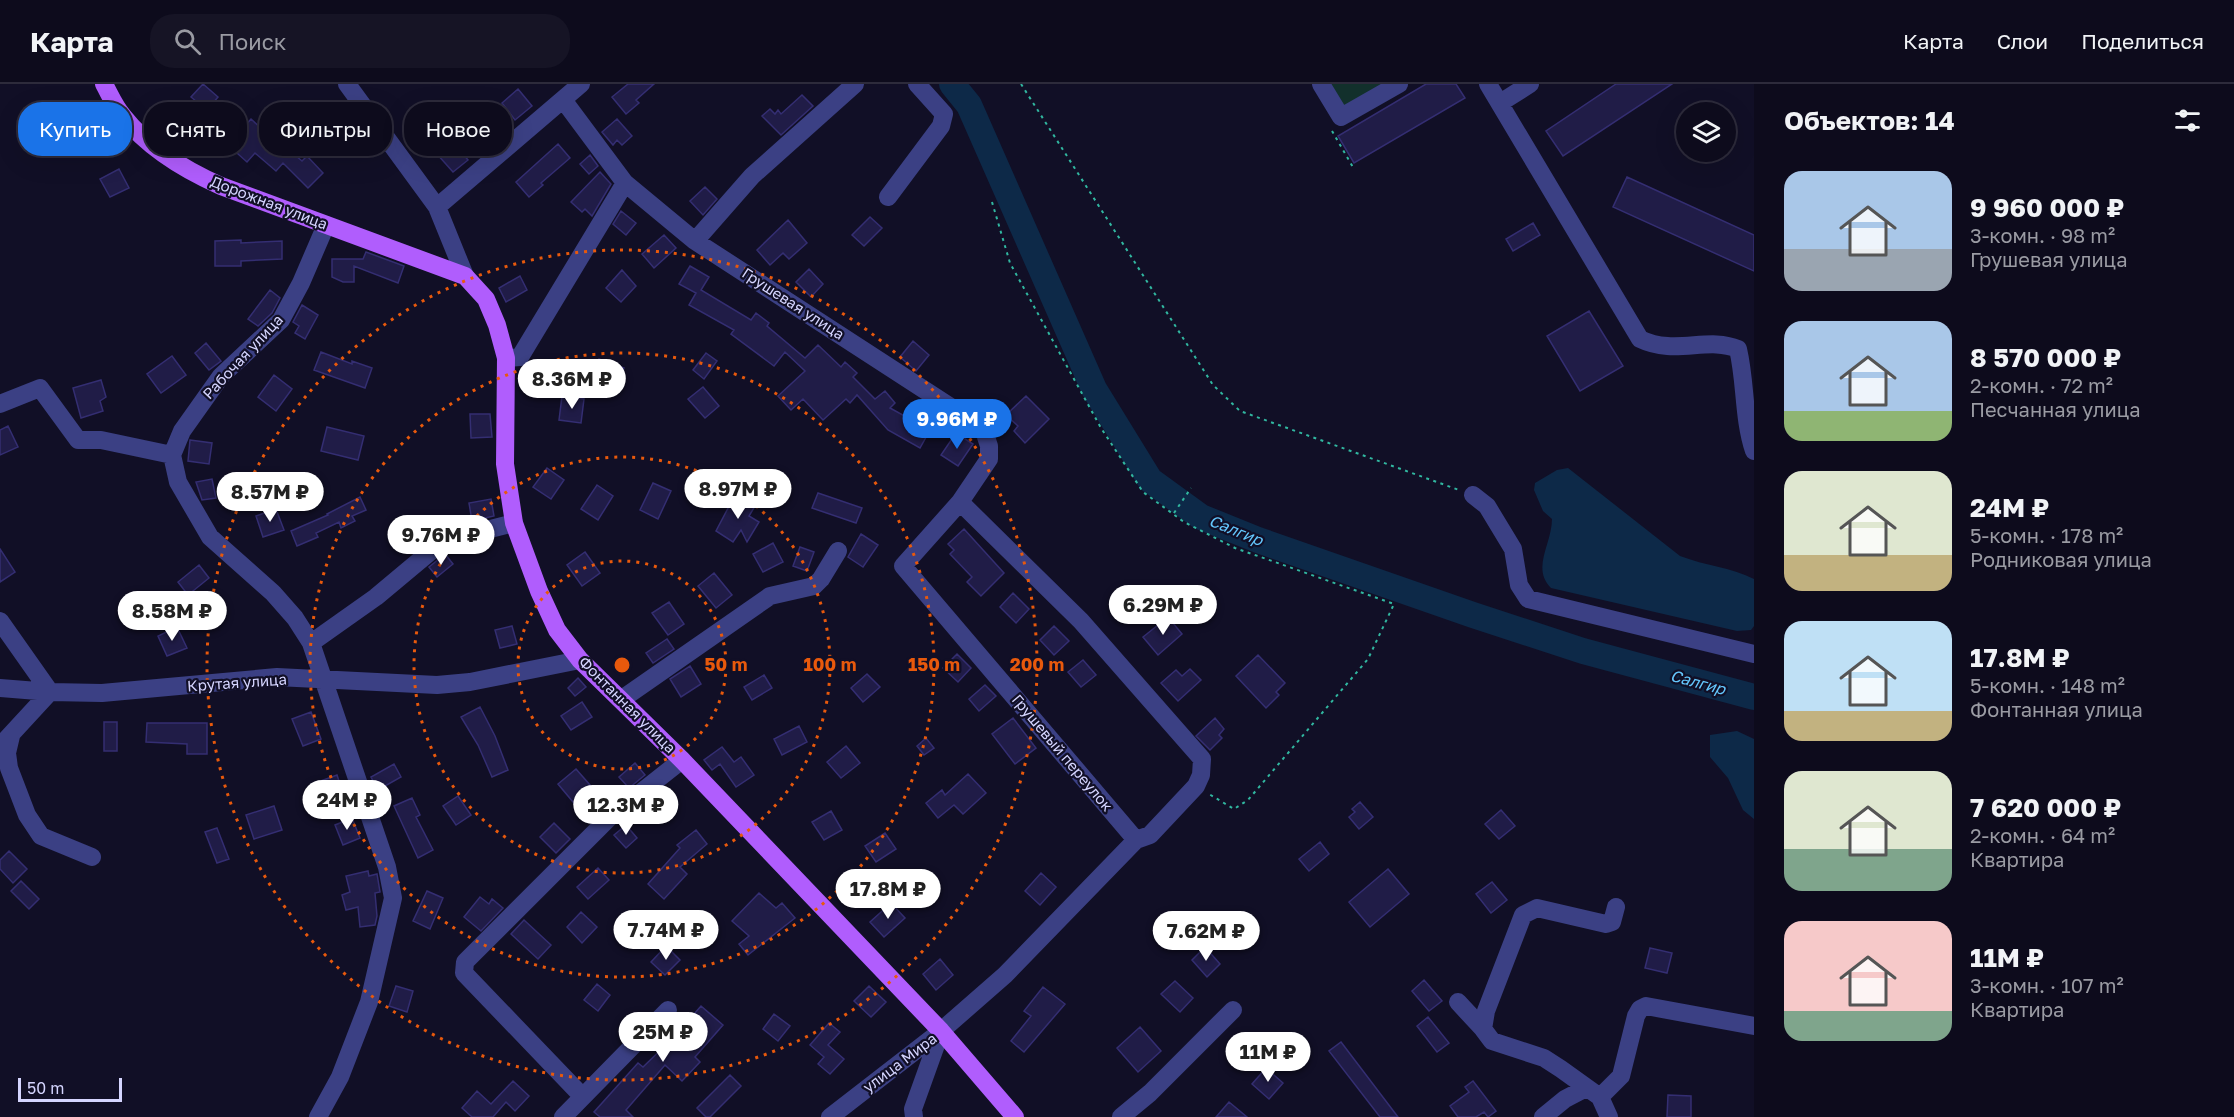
<!DOCTYPE html>
<html lang="ru">
<head>
<meta charset="utf-8">
<style>
	body { margin:0; font-family:"Golos Text",sans-serif; background:#161425; color:#f1f3f6; height:100vh; display:flex; flex-direction:column; font-size:22px; white-space:nowrap }
	* { box-sizing:border-box; margin:0 }
	p { font-size:20px; color:#9a9ba3 }
	.icon { flex:none; width:33px; height:33px; fill:none; stroke:currentColor; stroke-width:2; stroke-linecap:round; stroke-linejoin:round }
	.map { position:relative; flex:1; overflow:hidden }
	.drawer { display:flex; flex-direction:column; background:#0d0b1c; width:480px }
	.drawer>* { flex:none }
	.guide { position:absolute; left:18px; top:18px; width:570px; height:54px; display:flex; gap:12px }
	.controls { position:absolute; left:1676px; top:18px; display:grid; gap:12px }
	.controls a { display:grid; place-items:center; width:60px; height:60px; border-radius:50%; background:#0d0b1c; box-shadow:0 6px 24px #0002,0 0 0 2px #2d2b3b; font-size:30px }
	.scale { position:absolute; left:18px; bottom:15px; width:104px; box-sizing:border-box; padding-left:6px; border:3px solid #d5d5ff; border-top:0; font-size:16px; line-height:21px; white-space:nowrap; color:#d5d5ff; -webkit-text-stroke:4px #110f26; paint-order:stroke }
	.price { position:absolute; translate:-50% -51px; padding:0 14px; border-radius:21px; background:#fff; color:#222; font-size:20px; line-height:39px; filter:drop-shadow(0 2px 3px #0008) }
	.price::after { content:''; position:absolute; left:50%; top:36px; width:18px; height:14px; margin-left:-9px; background:inherit; clip-path:polygon(0 0,100% 0,50% 100%) }
	.price.active { background:#1a73e8; color:#fff }
	ul { padding:0; list-style:none }
	li { display:flex; align-items:center; gap:18px; height:150px; padding:0 30px }
	li span { display:grid; place-items:center; flex:none; width:168px; height:120px; border-radius:18px; color:#555 }
	li>.icon { margin-inline-start:auto }
	span .icon { width:72px; height:72px; fill:#fffc; stroke-width:1 }
	li b { font-size:26px }
	h2 { display:flex; justify-content:space-between; align-items:center; height:72px; padding:0 30px; font-size:26px }
	.tag { padding:0 21px; border-radius:24px; background:#0d0b1c; box-shadow:0 6px 24px #0002,0 0 0 2px #2d2b3b; font-size:21px; line-height:54px }
	.tag.active { background:#1a73e8; color:#fff }
	header { display:flex; align-items:center; gap:36px; box-sizing:border-box; height:84px; padding:0 30px; background:#0d0b1c; border-bottom:2px solid #2d2b3b }
	header strong { font-size:28px }
	nav { display:flex; gap:33px; margin-inline-start:auto; font-size:21px }
	.search { width:420px; height:54px; background:#161425; display:flex; align-items:center; gap:15px; box-sizing:border-box; padding:0 21px; border-radius:24px; color:#9a9ba3; font-size:22px }
	main { display:flex; flex:1; min-height:0 }
	.map>svg:first-child { display:block }
	.green { fill:#12302c }
	.water { fill:#0d2948 }
	.lines { fill:none; stroke-linecap:round; stroke-linejoin:round }
	.river { stroke:#0d2948; stroke-width:26 }
	.building { fill:#201c47; stroke:#342e72; stroke-width:1.5 }
	.path { stroke:#31b7a0; stroke-width:2; stroke-dasharray:3 4.5; stroke-linecap:butt }
	.minor { stroke:#3b4084; stroke-width:18 }
	.major { stroke:#b05dfd; stroke-width:18 }
	.ring { fill:none; stroke:#e8590c; stroke-width:3; stroke-dasharray:3 6 }
	.labels { text-anchor:middle; stroke-width:4.5; stroke-linejoin:round; paint-order:stroke }
	.street-label { font-size:15px; fill:#d5d5ff; stroke:#110f26 }
	.water-label { font-size:16px; font-style:italic; fill:#64c7fd; stroke:#110f26 }
	.centre { fill:#e8590c; stroke:#110f26; stroke-width:3 }
	.ring-label { font-size:18px; text-anchor:middle; font-weight:bold; fill:#e8590c; stroke:#110f26; stroke-width:4.5; stroke-linejoin:round; paint-order:stroke }
</style>
</head>
<body>
<header>
<strong>Карта</strong>
<div class="search"><svg class="icon" aria-label="search" viewBox="0 0 24 24"><circle cx="10" cy="10" r="6"/><path d="M15 15l6 6"/></svg>Поиск</div>
<nav><a>Карта</a><a>Слои</a><a>Поделиться</a></nav>
</header>
<main>
<div class="map">
<svg width="1754" height="1033" viewBox="0 0 1754 1033">
	<rect width="100%" height="100%" fill="#110f26"/>
	<path class="green" d="M1331,0H1387L1345,24Z"/>
	<path class="water" d="M1568,384L1680,472C1706,482 1730,483 1754,495V542L1751,546L1737,547L1551,504C1531,484 1552,460 1552,435L1543,427L1534,406L1535,399L1557,386Z
		M1737,647L1754,655V735L1743,726L1728,694L1710,673V651Z"/>
	<g class="lines">
		<path class="river" d="M952,0L969,21L1094,305L1150,396L1201,433L1258,456L1473,531L1583,567L1754,613"/>
	</g>
	<path class="building" d="M203,0L218,13L207,26L191,13Z
		M628,0H654L636,16L639,19L626,30L612,13Z
		M1426,0H1456L1465,14L1354,79L1338,52Z
		M1616,0H1672L1563,72L1546,47Z
		M518,5L532,22L515,36L502,19Z
		M802,11L813,22L781,51L762,32L770,25L775,30L778,26L781,30Z
		M251,35L278,60L280,58L302,77L307,72L323,89L308,104L283,79L276,87L255,69L247,78L228,61Z
		M617,35L632,52L622,61L617,56L613,61L602,48Z
		M359,38L371,59L352,69L341,49Z
		M452,57L468,76L453,88L437,70Z
		M558,60L570,74L541,99L543,101L529,113L516,98Z
		M590,71L598,82L589,90L580,80Z
		M119,85L129,104L110,113L100,95Z
		M600,88L611,100L592,132L585,125L582,128L571,118Z
		M1627,93L1754,151V187L1613,123Z
		M705,103L717,115L703,131L690,117Z
		M621,127L636,139L626,151L613,140Z
		M870,133L882,144L864,162L852,151Z
		M788,136L807,159L789,175L783,169L770,181L757,166Z
		M1533,139L1540,151L1513,167L1506,155Z
		M664,151L676,164L654,184L642,170Z
		M241,156V159L282,157V175L241,177V182H215V157Z
		M366,168L404,182L398,199L354,182V198H343L332,193V175H363Z
		M690,182L709,193L701,206L751,236L756,229L769,239L767,242L805,274L818,261L841,283L845,278L857,289L853,293L875,315L885,307L895,319L890,324L930,346L920,364L888,346L857,311L850,319L846,315L823,336L803,315L791,326L778,312L805,287L785,268L774,282L731,250L734,246L689,221L696,209L679,200Z
		M809,185L823,200L811,213L796,198Z
		M622,186L636,202L621,218L606,204Z
		M520,192L527,206L506,218L499,204Z
		M270,206L280,214L272,229L258,242L248,235Z
		M302,221L318,231L305,255L295,249L299,242L293,238Z
		M1589,227L1623,282L1580,307L1547,252Z
		M913,257L929,271L916,287L900,273Z
		M206,259L221,277L209,286L195,269Z
		M321,268L352,280V277L372,284L365,304L314,286Z
		M706,269L717,277L704,295L693,286Z
		M172,272L186,291L161,309L147,290Z
		M599,275L624,284L615,309L591,300Z
		M274,291L292,305L276,327L258,313Z
		M101,296L106,313L100,317L103,327L81,334L73,304Z
		M703,303L719,322L705,334L688,315Z
		M562,312L584,315L581,339L559,336Z
		M1026,312L1049,335L1025,359L1014,347L1018,342L1006,331Z
		M470,330H490L492,353L471,354Z
		M8,342L18,363L0,371V346Z
		M327,343L364,352L358,376L321,367Z
		M956,349L973,360L958,382L941,371Z
		M190,356L212,359L209,380L188,377Z
		M547,384L564,396L551,415L533,403Z
		M212,395L216,414L202,416L196,398Z
		M653,399L671,407L658,435L640,426Z
		M597,401L613,412L598,436L581,425Z
		M736,409L755,422L749,432L759,438L747,458L741,446L733,458L716,447Z
		M818,409L862,424L856,439L812,424Z
		M360,413L366,426L352,432L355,437L341,444L339,438L316,449L318,453L297,462L291,447L328,431L327,430Z
		M491,415L494,432L472,437L469,419Z
		M276,425L284,446L263,453L256,432Z
		M964,445L1004,489L981,512L967,498L972,493L950,470L954,466L948,460Z
		M861,450L878,461L863,483L848,473Z
		M773,459L783,478L763,488L753,470Z
		M800,463L814,468L807,487L793,482Z
		M0,465L15,488L0,498Z
		M585,468L600,489L582,502L567,481Z
		M445,470L453,480L437,493L429,483Z
		M199,481L209,494L188,511L178,498Z
		M714,489L732,511L716,524L698,502Z
		M1013,509L1029,525L1016,539L1000,523Z
		M669,518L684,540L668,551L652,529Z
		M1168,533L1182,550L1158,571L1143,553Z
		M512,542L517,560L500,564L495,546Z
		M1054,542L1069,557L1054,571L1040,556Z
		M177,543L187,564L167,572L158,552Z
		M667,555L674,565L653,579L646,569Z
		M957,570L971,584L958,598L943,584Z
		M1258,571L1285,599L1276,608L1279,611L1266,624L1236,592Z
		M1083,576L1096,591L1081,603L1068,588Z
		M690,582L701,600L681,613L670,595Z
		M1190,585L1201,596L1178,617L1161,599L1176,586L1182,592Z
		M867,590L880,603L863,618L851,604Z
		M764,591L772,604L752,616L744,603Z
		M578,594L586,603L575,612L568,604Z
		M985,601L996,612L979,627L969,615Z
		M582,618L592,633L571,646L561,632Z
		M480,623L495,652L508,686L492,693L478,661L461,633Z
		M311,628L321,655L303,662L292,635Z
		M1013,634L1036,664L1015,680L992,650Z
		M1215,634L1224,645L1219,651L1222,654L1210,666L1196,652Z
		M104,638H117V667H104Z
		M147,639H207V670H187V660L146,658Z
		M799,642L807,658L782,671L774,655Z
		M926,654L934,664L924,671L917,662Z
		M846,662L860,679L841,694L827,678Z
		M722,663L734,678L741,673L754,691L736,703L720,680L712,686L704,676Z
		M635,679L645,691L629,704L619,693Z
		M394,680L401,693L378,706L371,693Z
		M576,685L597,709L578,724L558,700Z
		M968,690L986,709L963,730L954,721L938,734L926,719L942,706L945,711Z
		M337,691L342,706L334,709L336,714L324,718L318,698Z
		M458,712L471,731L456,741L443,722Z
		M412,714L420,731L416,733L433,766L418,774L394,722Z
		M1360,718L1373,733L1359,745L1349,733L1355,728L1352,725Z
		M274,722L282,746L254,755L246,731Z
		M1501,726L1515,742L1499,755L1485,740Z
		M831,727L842,746L824,756L812,738Z
		M352,734L360,754L343,761L335,741Z
		M554,739L570,755L556,769L540,753Z
		M626,741L637,754L626,764L614,751Z
		M217,744L229,775L217,779L205,748Z
		M696,746L707,760L680,783L687,790L664,815L648,800L680,764L677,761Z
		M885,749L896,765L876,778L865,762Z
		M1320,758L1329,770L1309,787L1299,775Z
		M9,767L27,785L13,799L0,785V776Z
		M598,784L609,796L588,815L577,803Z
		M1388,785L1409,810L1370,843L1349,818Z
		M368,787L369,792L377,790L380,808L375,809L377,832L375,841L360,843L358,823L346,826L342,811L350,808L346,792Z
		M1041,789L1056,803L1040,821L1025,807Z
		M21,797L39,815L29,825L11,807Z
		M1492,798L1507,816L1491,829L1476,810Z
		M427,807L443,814L430,845L413,837Z
		M759,809L776,824L782,819L795,834L748,871L739,860L749,852L732,837Z
		M480,813L489,820L492,815L503,824L481,847L464,833Z
		M891,819L905,834L884,853L870,838Z
		M581,828L597,843L582,859L567,843Z
		M524,836L551,861L538,875L511,850Z
		M666,862L680,876L665,891L651,878Z
		M1205,863L1220,880L1207,893L1192,876Z
		M1650,864L1672,869L1667,889L1645,884Z
		M940,875L953,891L936,906L923,890Z
		M1424,896L1442,917L1429,927L1412,907Z
		M1175,897L1193,914L1180,928L1161,910Z
		M597,900L610,911L598,927L584,916Z
		M396,902L413,907L407,928L389,922Z
		M869,902L886,918L871,933L854,917Z
		M1043,903L1065,920L1024,968L1011,957L1031,932L1024,927Z
		M701,922L723,941L695,973L700,978L682,997L665,981L626,1026L633,1033H600L594,1028L638,979L643,983L674,953Z
		M774,930L790,942L778,957L763,945Z
		M1428,933L1449,959L1437,968L1417,942Z
		M829,939L840,948L828,961L844,975L830,990L818,980L824,973L810,961Z
		M1140,943L1161,967L1138,988L1117,964Z
		M1341,958L1398,1033H1380L1329,967Z
		M1266,984L1283,999L1269,1015L1252,1000Z
		M730,991L741,1002L710,1033H706L697,1024Z
		M513,997L529,1012L515,1027L506,1018L493,1033H472L462,1024L477,1007L491,1020Z
		M1473,997L1496,1027L1488,1033L1484,1028L1476,1033H1458L1450,1022L1469,1008L1465,1003Z
		M1668,1011L1691,1012V1033H1667Z
		M1229,1018L1247,1033H1216Z"/>
	<g class="lines">
		<path class="path" d="M1021,0L1213,301L1240,327L1459,406
			M1332,47L1354,85
			M992,118L1010,179L1101,344L1143,408L1184,438L1235,464L1394,520L1368,575L1248,716L1234,725L1209,710
			M1174,429L1191,404"/>
		<path class="minor" d="M347,0L437,123L465,192
			M1321,0L1341,33L1399,0
			M1488,0L1640,255C1675,272 1708,252 1738,265C1746,299 1743,334 1754,367
			M564,17L625,99L695,157L977,340L985,350L989,362V375L960,418L903,482L1136,756
			M1500,19L1530,0
			M888,113L941,42L944,30L917,0
			M437,123L581,0
			M695,157L752,92L855,0
			M506,274L520,273L625,99
			M0,320L40,304L78,356H101L172,371L178,398L210,453L273,509L295,534L311,559L387,783L393,814L369,918L340,993L318,1033
			M172,371L182,347L221,292L281,236L301,199L326,141
			M1473,411L1487,422L1513,465L1519,501L1528,515L1754,570
			M0,537L50,608L102,609L277,593L437,601L470,598L580,576
			M311,559L376,513L443,457L514,439
			M0,604L50,608
			M622,615L770,512L814,502L821,495L838,467
			M11,652L7,669L9,684L27,731L41,752L92,773
			M3,659L50,608
			M1458,918L1483,945
			M582,1012L464,889L465,878L611,732L682,676
			M1600,1013L1621,992L1636,932L1640,925L1646,922L1754,942
			M563,1033L668,926
			M830,1033L941,947L1005,891L1136,756L1150,751L1196,702L1201,691L1202,675L1081,537L960,418
			M914,1033L913,1025L941,947
			M1121,1033L1150,1009L1233,926
			M1543,1033L1565,1015L1586,1004
			M1609,1033L1600,1013L1561,985L1544,974L1492,957L1483,945L1486,927L1523,831L1537,824L1606,840L1612,838L1616,823"/>
		<path class="major" d="M104,0C110,11 115,23 123,32C148,64 185,86 221,102L465,192L486,215L497,241L506,274L505,380L514,439L539,507L557,546L580,576L682,676L941,947L1015,1033"/>
	</g>
	<g class="ring">
		<circle cx="622" cy="581" r="104"/>
		<circle cx="622" cy="581" r="208"/>
		<circle cx="622" cy="581" r="312"/>
		<circle cx="622" cy="581" r="415"/>
	</g>
	<g class="labels">
		<g class="street-label">
			<text transform="translate(269 119) rotate(21)" y="5">Дорожная улица</text>
			<text transform="translate(793 220) rotate(33)" y="5">Грушевая улица</text>
			<text transform="translate(243 273) rotate(-47)" y="5">Рабочая улица</text>
			<text transform="translate(237 599) rotate(-4)" y="5">Крутая улица</text>
			<text transform="translate(627 621) rotate(45)" y="5">Фонтанная улица</text>
			<text transform="translate(1062 669) rotate(50)" y="5">Грушевый переулок</text>
			<text transform="translate(900 979) rotate(-37)" y="5">улица Мира</text>
		</g>
		<g class="water-label">
			<text transform="translate(1236 446) rotate(22)" y="6">Салгир</text>
			<text transform="translate(1698 598) rotate(15)" y="6">Салгир</text>
		</g>
	</g>
	<circle cx="622" cy="581" r="9" class="centre"/>
	<g class="ring-label">
		<text x="726" y="587">50 m</text>
		<text x="830" y="587">100 m</text>
		<text x="934" y="587">150 m</text>
		<text x="1037" y="587">200 m</text>
	</g>
</svg>
<div class="controls">
<a><svg class="icon" aria-label="layers" viewBox="0 0 24 24"><path d="M12 4l9 5-9 5-9-5zM3 14l9 5 9-5"/></svg></a>
</div>
<div class="scale">50 m</div>
<b class="price" style="left:572px;top:326px">8.36M ₽</b>
<b class="price active" style="left:957px;top:366px">9.96M ₽</b>
<b class="price" style="left:738px;top:436px">8.97M ₽</b>
<b class="price" style="left:270px;top:439px">8.57M ₽</b>
<b class="price" style="left:441px;top:482px">9.76M ₽</b>
<b class="price" style="left:1163px;top:552px">6.29M ₽</b>
<b class="price" style="left:172px;top:558px">8.58M ₽</b>
<b class="price" style="left:347px;top:747px">24M ₽</b>
<b class="price" style="left:626px;top:752px">12.3M ₽</b>
<b class="price" style="left:888px;top:836px">17.8M ₽</b>
<b class="price" style="left:666px;top:877px">7.74M ₽</b>
<b class="price" style="left:1206px;top:878px">7.62M ₽</b>
<b class="price" style="left:663px;top:979px">25M ₽</b>
<b class="price" style="left:1268px;top:999px">11M ₽</b>
<div class="guide">
<a class="tag active">Купить</a>
<a class="tag">Снять</a>
<a class="tag">Фильтры</a>
<a class="tag">Новое</a>
</div>
</div>
<section class="drawer">
<h2>Объектов: 14<svg class="icon" aria-label="filters" viewBox="0 0 24 24"><path d="M4 7h16M4 17h16"/><circle cx="9" cy="7" r="2"/><circle cx="15" cy="17" r="2"/></svg></h2>
<ul>
<li><span style="background:linear-gradient(#a9c7e8 65%,#9aa5b1 0)"><svg class="icon" aria-label="home" viewBox="0 0 24 24"><path d="M3 11l9-7 9 7M6 9v11h12V9"/></svg></span><div><b>9 960 000 ₽</b><p>3-комн. · 98 m²</p><p>Грушевая улица</p></div></li>
<li><span style="background:linear-gradient(#a9c7e8 75%,#8fb573 0)"><svg class="icon" aria-label="home" viewBox="0 0 24 24"><path d="M3 11l9-7 9 7M6 9v11h12V9"/></svg></span><div><b>8 570 000 ₽</b><p>2-комн. · 72 m²</p><p>Песчанная улица</p></div></li>
<li><span style="background:linear-gradient(#dfe7d0 70%,#c2b280 0)"><svg class="icon" aria-label="home" viewBox="0 0 24 24"><path d="M3 11l9-7 9 7M6 9v11h12V9"/></svg></span><div><b>24M ₽</b><p>5-комн. · 178 m²</p><p>Родниковая улица</p></div></li>
<li><span style="background:linear-gradient(#bfe0f5 75%,#c2b280 0)"><svg class="icon" aria-label="home" viewBox="0 0 24 24"><path d="M3 11l9-7 9 7M6 9v11h12V9"/></svg></span><div><b>17.8M ₽</b><p>5-комн. · 148 m²</p><p>Фонтанная улица</p></div></li>
<li><span style="background:linear-gradient(#dfe7d0 65%,#7fa58c 0)"><svg class="icon" aria-label="home" viewBox="0 0 24 24"><path d="M3 11l9-7 9 7M6 9v11h12V9"/></svg></span><div><b>7 620 000 ₽</b><p>2-комн. · 64 m²</p><p>Квартира</p></div></li>
<li><span style="background:linear-gradient(#f6c9c9 75%,#7fa58c 0)"><svg class="icon" aria-label="home" viewBox="0 0 24 24"><path d="M3 11l9-7 9 7M6 9v11h12V9"/></svg></span><div><b>11M ₽</b><p>3-комн. · 107 m²</p><p>Квартира</p></div></li>
</ul>
</section>
</main>
</body>
</html>
